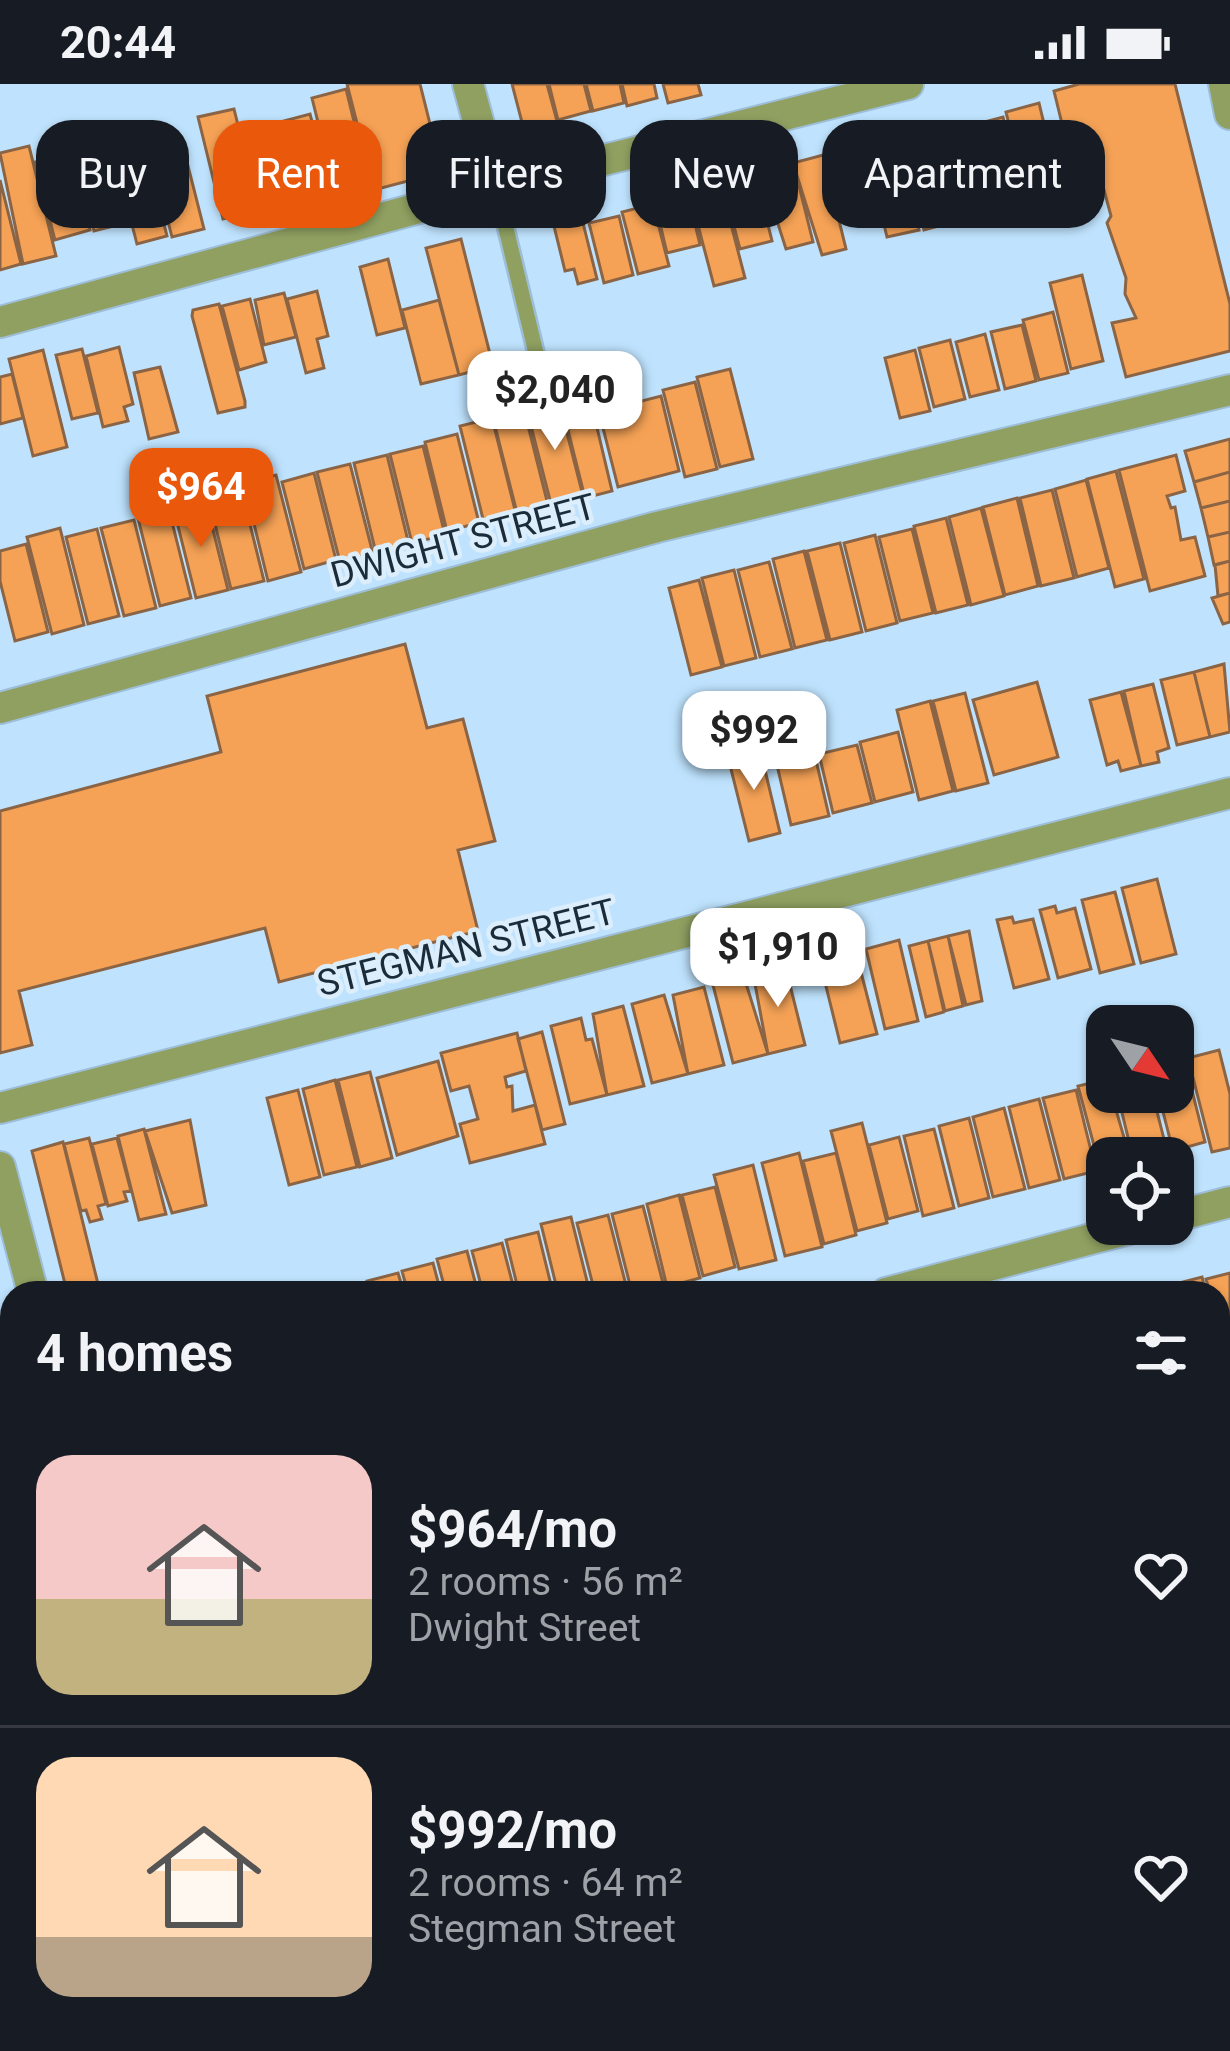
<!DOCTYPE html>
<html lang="en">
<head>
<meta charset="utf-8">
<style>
	body { margin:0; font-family:Roboto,sans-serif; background:#20242c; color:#f1f3f6; height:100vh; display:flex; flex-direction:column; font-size:45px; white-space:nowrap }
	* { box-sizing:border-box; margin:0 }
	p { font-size:39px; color:#9ea1a6 }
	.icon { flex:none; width:66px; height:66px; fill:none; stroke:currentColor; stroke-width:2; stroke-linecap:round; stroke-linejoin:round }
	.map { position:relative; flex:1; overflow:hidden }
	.sheet { position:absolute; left:0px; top:1197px; width:1230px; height:771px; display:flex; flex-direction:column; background:#171b24; border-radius:36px 36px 0 0; box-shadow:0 3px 9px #0004 }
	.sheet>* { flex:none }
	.top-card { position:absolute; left:36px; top:36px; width:1158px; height:108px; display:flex; gap:24px }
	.needle { width:78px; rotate:125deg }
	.fabs { position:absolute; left:1086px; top:921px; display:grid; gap:24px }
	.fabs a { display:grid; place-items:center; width:108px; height:108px; border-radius:24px; background:#171b24; box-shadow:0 3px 9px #0004; font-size:60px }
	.price { position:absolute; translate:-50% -102px; padding:0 27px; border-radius:24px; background:#fff; color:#222; font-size:39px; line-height:78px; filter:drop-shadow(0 3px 6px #0008) }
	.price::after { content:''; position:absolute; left:50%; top:72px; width:36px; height:27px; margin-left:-18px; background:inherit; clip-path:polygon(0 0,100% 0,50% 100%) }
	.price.selected { background:#ea580c; color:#fff }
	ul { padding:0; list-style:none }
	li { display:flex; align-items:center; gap:36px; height:300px; padding:0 36px }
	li+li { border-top:3px solid #363941 }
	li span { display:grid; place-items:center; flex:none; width:336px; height:240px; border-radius:36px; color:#555 }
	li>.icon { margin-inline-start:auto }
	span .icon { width:144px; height:144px; fill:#fffc; stroke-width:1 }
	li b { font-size:51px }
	h2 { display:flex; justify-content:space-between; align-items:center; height:144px; padding:0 36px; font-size:51px }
	.pill { padding:0 42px; border-radius:36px; background:#171b24; box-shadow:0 3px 9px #0004; font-size:42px; line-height:108px }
	.pill.selected { background:#ea580c; color:#fff }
	.status { display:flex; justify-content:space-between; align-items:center; height:84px; padding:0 60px; background:#171b24; direction:ltr }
	.status svg { height:33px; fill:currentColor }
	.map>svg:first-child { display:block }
	.building { fill:#f5a256; stroke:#8a6444; stroke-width:3 }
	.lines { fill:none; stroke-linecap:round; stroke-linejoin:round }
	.service-casing { stroke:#9ebed7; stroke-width:20 }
	.minor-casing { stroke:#9ebed7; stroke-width:34 }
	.tertiary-casing { stroke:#9ebed7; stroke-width:34 }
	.service { stroke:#8fa061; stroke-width:15 }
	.minor { stroke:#8fa061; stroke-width:30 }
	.tertiary { stroke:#8fa061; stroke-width:30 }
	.labels { text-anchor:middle; stroke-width:9; stroke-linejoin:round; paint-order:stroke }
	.street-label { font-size:36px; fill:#1a2c39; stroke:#dceefb }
</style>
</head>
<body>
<div class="status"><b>20:44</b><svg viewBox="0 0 49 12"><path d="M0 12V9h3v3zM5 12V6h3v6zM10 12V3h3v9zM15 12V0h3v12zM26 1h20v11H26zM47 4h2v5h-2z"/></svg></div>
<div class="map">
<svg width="1230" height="1967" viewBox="0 0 1230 1967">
	<rect width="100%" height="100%" fill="#bfe3fe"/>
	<path class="building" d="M347,0H420L442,88L374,106Z
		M512,0H547L557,37L524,46Z
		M549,0H584L591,27L558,36Z
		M586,0H620L624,19L593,27Z
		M622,0H654L657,14L627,22Z
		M663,0H698L701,11L668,19Z
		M1079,0H1175L1230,220V267L1126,293L1112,239L1136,234L1125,210L1126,194L1107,139L1111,132L1100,91L1094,88L1090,50L1066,56L1054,7Z
		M346,5L368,95L334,103L312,14Z
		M1039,19L1061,110L1028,118L1006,28Z
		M234,25L259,126L223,135L198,33Z
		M310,30L330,107L312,112L310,104L298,107L280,38Z
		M1003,33L1019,101L990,109L973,41Z
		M967,40L984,109L955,117L938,47Z
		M935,48L958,137L924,146L902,57Z
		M282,50L299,117L271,124L254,57Z
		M64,51L90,146L55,156L35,78L51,74L46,55Z
		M897,57L919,146L887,153L866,65Z
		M107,60L125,130L108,134L110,143L94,147L75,68Z
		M29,62L56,172L23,180L0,69Z
		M848,68L850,74L861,71L876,131L847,139L831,73Z
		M823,71L846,165L822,171L793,79Z
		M186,74L204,145L172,153L154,82Z
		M794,82L813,158L786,165L762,90Z
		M150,86L167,152L137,160L120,94Z
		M0,96L21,180L0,186Z
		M757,97L772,157L740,165L724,105Z
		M720,98L745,194L714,202L689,107Z
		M686,102L700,161L667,169L653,110Z
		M653,120L669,182L638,190L622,128Z
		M619,132L633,191L604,199L589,139Z
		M582,135L597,195L578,200L574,185L565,187L554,142Z
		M461,155L493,282L459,291L426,164Z
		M388,175L405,244L377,251L360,183Z
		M1082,191L1103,277L1071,285L1050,199Z
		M317,207L328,252L317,255L324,284L306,289L287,215Z
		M284,209L296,253L264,261L255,216Z
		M250,215L266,278L239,286L222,222Z
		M439,216L459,291L421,300L402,226Z
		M219,220L245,317V323L218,329L192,232L193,226Z
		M1053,228L1068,289L1039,296L1023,236Z
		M1022,241L1036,297L1005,305L991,248Z
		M985,250L999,306L970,313L956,258Z
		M950,256L965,315L934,323L919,264Z
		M119,263L133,320L124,323L128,337L103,343L86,272Z
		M82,265L98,329L72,335L56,271Z
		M43,266L67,363L33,372L9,275Z
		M915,266L930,327L900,334L885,274Z
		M160,283L178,348L149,355L134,289Z
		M730,285L753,375L720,383L697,293Z
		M12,290L23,334L0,340V293Z
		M695,298L717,385L685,393L663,306Z
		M661,312L679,387L618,403L599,328Z
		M559,318L583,412L551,420L527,326Z
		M524,326L548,421L517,429L493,334Z
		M594,331L612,407L585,414L566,338Z
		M492,334L516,430L484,439L460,342Z
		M457,350L479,439L447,447L425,358Z
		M1230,355V388L1194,398L1185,367Z
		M423,362L445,451L412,459L390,370Z
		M387,371L409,461L376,469L354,379Z
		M1176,371L1185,407L1167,412L1171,424L1175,423L1181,456L1195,453L1205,492L1150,507L1119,386Z
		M350,380L373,470L340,478L317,388Z
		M1116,387L1144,495L1115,503L1087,395Z
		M1230,388V417L1201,424L1194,398Z
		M314,389L336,476L304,485L282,398Z
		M276,391L301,488L268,497L244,399Z
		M1086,396L1109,484L1077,493L1055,405Z
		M1052,406L1074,494L1041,502L1020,414Z
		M242,408L264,497L231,505L209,416Z
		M1017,414L1038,502L1005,511L983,423Z
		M1230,417V448L1208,453L1201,424Z
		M206,418L228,506L196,514L174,426Z
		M981,424L1004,512L971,521L949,433Z
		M169,426L191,514L160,522L138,434Z
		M946,434L968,521L936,529L914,442Z
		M134,436L156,524L124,532L101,444Z
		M60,444L84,541L52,550L27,453Z
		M97,445L119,532L88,540L66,453Z
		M912,445L933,529L900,537L879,453Z
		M1230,448V477L1214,481L1208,453Z
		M875,451L897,539L866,547L844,459Z
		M840,459L862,548L830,556L807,467Z
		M26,460L48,548L15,557L0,497V467Z
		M804,467L827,556L795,564L773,475Z
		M1230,477V509L1218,512L1215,481Z
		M769,478L792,565L760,573L738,486Z
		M734,486L756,574L724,582L702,494Z
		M699,496L722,583L691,591L669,504Z
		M1230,509V538L1223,540L1212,514Z
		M405,560L427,644L463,635L495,757L458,766L478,847L279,898L265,844L19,907L32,961L0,969V727L221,668L207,612Z
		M1224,580L1230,648L1210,653L1194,588Z
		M1194,588L1210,653L1177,661L1161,596Z
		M1037,598L1058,673L994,691L973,616Z
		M1153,600L1169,664L1157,668L1159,678L1141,682L1124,607Z
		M1121,608L1141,682L1121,687L1118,677L1107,681L1090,616Z
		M965,609L988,699L956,707L933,617Z
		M930,617L953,707L919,716L897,626Z
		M898,648L913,708L875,718L860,658Z
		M759,661L780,749L749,757L727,669Z
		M857,661L872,719L833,729L819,670Z
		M815,672L829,732L791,741L777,681Z
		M1157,795L1176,870L1141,879L1122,804Z
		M1115,808L1134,880L1100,889L1082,816Z
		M1055,822L1057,829L1075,824L1091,885L1058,894L1040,826Z
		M1012,833L1014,839L1033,835L1049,895L1014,904L997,836Z
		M969,847L982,917L966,921L948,852Z
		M948,852L963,922L945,927L928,857Z
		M899,856L918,937L885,945L866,865Z
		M928,857L944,928L926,933L909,862Z
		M855,865L877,950L840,959L821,882L837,878L835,870Z
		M785,881L805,961L768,970L753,889Z
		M744,893L768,970L733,979L713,901Z
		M704,903L724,981L688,990L673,911Z
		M664,911L688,990L652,999L632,920Z
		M623,922L644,1002L607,1011L593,930Z
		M581,934L586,956L592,955L607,1011L570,1020L551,942Z
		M542,948L565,1040L542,1046L518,955Z
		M517,949L526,987L505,993L507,1003L512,1002L513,1027L535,1021L545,1060L470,1079L460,1040L478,1035L469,1002L451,1007L441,969Z
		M1219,966L1230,1010V1064L1212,1068L1188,974Z
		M1184,975L1205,1058L1173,1067L1158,1008H1173V977Z
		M438,977L458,1052L397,1071L377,994Z
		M370,988L392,1074L360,1083L338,996Z
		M1107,995L1130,1074H1107V1082L1100,1084L1078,1002Z
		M335,996L357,1083L324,1091L303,1005Z
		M298,1006L320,1093L289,1101L267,1014Z
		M1076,1006L1096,1087L1064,1095L1043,1014Z
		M1117,1008H1152L1167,1067L1133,1074Z
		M1039,1015L1060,1096L1029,1104L1009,1023Z
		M1004,1024L1025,1105L993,1113L973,1033Z
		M969,1034L989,1114L959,1122L939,1042Z
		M190,1036L206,1121L172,1129L145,1047Z
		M862,1039L887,1139L857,1147L831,1047Z
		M144,1045L166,1130L139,1136L118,1052Z
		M934,1045L954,1124L923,1132L904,1052Z
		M899,1053L918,1127L888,1135L869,1061Z
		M89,1054L106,1120L98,1122L102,1135L90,1138L86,1126L81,1127L64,1060Z
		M117,1054L131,1107L124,1108L127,1117L108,1122L92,1060Z
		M63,1058L98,1200L67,1208L32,1067Z
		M799,1069L822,1163L785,1172L762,1079Z
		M836,1069L856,1151L824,1160L803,1077Z
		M753,1081L776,1176L739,1185L714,1091Z
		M715,1103L735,1183L703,1192L682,1111Z
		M679,1111L700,1194L667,1203L647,1120Z
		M643,1122L664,1203L632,1209L612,1130Z
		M608,1131L628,1209H595L577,1139Z
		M571,1133L590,1209H558L541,1140Z
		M538,1148L553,1209H519L506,1156Z
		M502,1159L515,1209H483L472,1167Z
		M467,1167L478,1209H446L437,1175Z
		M433,1179L441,1209H408L402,1187Z
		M398,1189L404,1209H370L367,1197Z
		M1230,1189V1278H1227L1218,1241V1209H1210L1206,1195Z
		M1202,1193L1206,1209H1173L1171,1201Z
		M12,1320V1390L0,1393V1323Z
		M1230,1434V1514L1221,1516L1218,1437Z
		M12,1502V1587L7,1588L0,1560V1505Z
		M1230,1619V1706L1218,1658L1220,1640L1227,1638L1223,1621Z
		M12,1743V1818L4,1821L0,1746Z
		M12,1931V1956H42L44,1967H9L1,1934Z
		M82,1956H115L118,1967H85Z
		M156,1956H190L193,1967H158Z
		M192,1956H227L230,1967H195Z
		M822,1956H856L859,1967H825Z
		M947,1956H1033L989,1967H949Z"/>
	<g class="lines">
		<defs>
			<path id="service" d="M496,103L536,269"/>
			<path id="minor" d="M468,0L496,103
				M0,624L657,443L1230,306
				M0,1024L1230,709
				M0,1083L33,1209
				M1173,1133L1230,1118
				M886,1209L1148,1140
				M0,1444L12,1440
				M1218,1566L1230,1563
				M0,1872L12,1869"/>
			<path id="tertiary" d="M1224,0L1230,30
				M0,238L496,103L908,0
				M1210,1967L1230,1962"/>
		</defs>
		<use href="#service" class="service-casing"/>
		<use href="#minor" class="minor-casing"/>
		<use href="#tertiary" class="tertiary-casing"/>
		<use href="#service" class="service"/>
		<use href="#minor" class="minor"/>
		<use href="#tertiary" class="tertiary"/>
	</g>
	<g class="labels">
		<g class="street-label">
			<text transform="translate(463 456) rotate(-15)" y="13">DWIGHT STREET</text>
			<text transform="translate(466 863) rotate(-14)" y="13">STEGMAN STREET</text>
		</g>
	</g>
</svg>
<div class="fabs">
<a><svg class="needle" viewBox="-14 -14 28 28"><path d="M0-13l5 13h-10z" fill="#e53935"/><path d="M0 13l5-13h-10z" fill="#9ea1a6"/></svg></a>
<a><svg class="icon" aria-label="locate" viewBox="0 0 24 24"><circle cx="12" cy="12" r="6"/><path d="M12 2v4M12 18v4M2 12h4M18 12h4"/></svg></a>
</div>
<b class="price" style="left:555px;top:369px">$2,040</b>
<b class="price selected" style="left:201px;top:466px">$964</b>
<b class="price" style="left:754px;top:709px">$992</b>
<b class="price" style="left:778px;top:926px">$1,910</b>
<div class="top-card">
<a class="pill">Buy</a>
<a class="pill selected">Rent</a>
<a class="pill">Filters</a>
<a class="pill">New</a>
<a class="pill">Apartment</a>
</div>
<section class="sheet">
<h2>4 homes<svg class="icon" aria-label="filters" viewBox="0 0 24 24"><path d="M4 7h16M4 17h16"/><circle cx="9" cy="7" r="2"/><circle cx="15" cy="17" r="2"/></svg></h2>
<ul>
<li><span style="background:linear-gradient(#f6c9c9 60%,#c2b280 0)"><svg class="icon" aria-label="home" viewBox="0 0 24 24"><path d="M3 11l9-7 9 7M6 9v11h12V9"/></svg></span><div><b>$964/mo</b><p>2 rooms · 56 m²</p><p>Dwight Street</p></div><svg class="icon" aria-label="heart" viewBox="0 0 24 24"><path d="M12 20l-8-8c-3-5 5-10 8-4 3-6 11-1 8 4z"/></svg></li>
<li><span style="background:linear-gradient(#ffd9b3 75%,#b9a48a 0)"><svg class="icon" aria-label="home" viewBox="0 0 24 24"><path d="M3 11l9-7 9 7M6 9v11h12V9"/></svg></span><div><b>$992/mo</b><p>2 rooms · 64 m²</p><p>Stegman Street</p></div><svg class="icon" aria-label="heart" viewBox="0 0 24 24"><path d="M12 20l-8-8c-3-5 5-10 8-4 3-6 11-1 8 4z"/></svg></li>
</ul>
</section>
</div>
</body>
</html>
